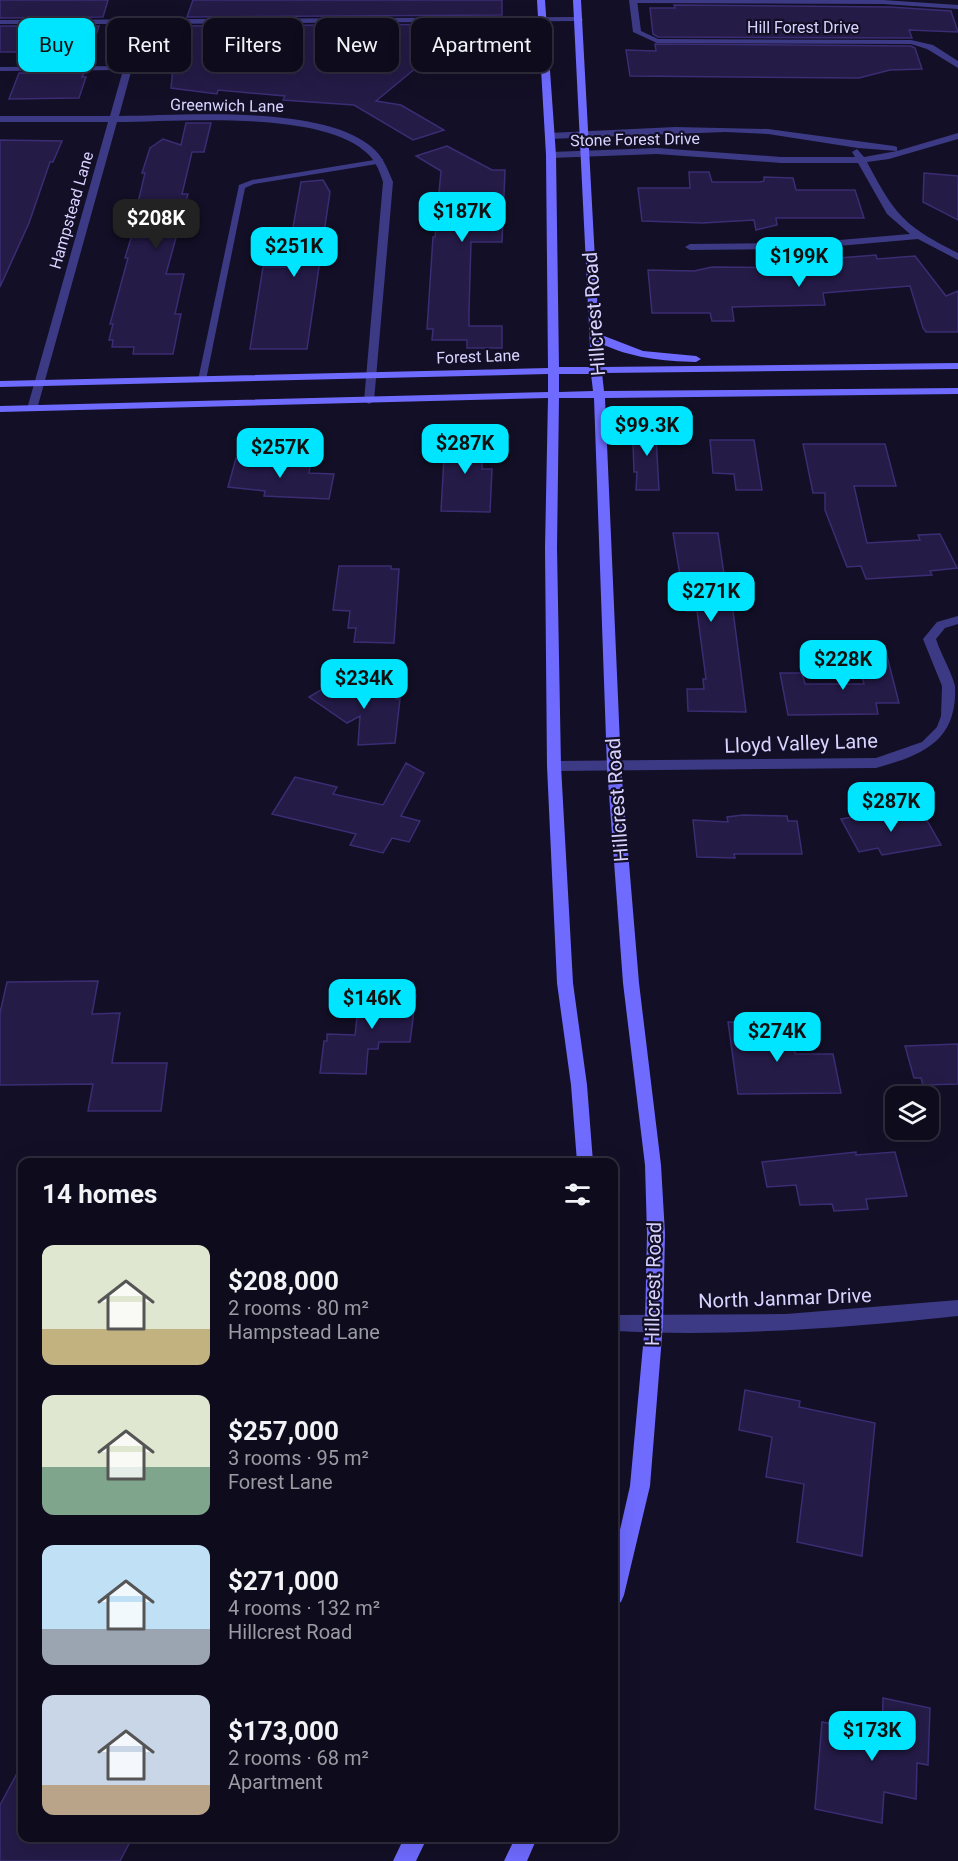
<!DOCTYPE html>
<html lang="en">
<head>
<meta charset="utf-8">
<style>
	body { margin:0; font-family:Roboto,sans-serif; background:#171425; color:#f1f3f6; height:100vh; display:flex; flex-direction:column; font-size:22px; white-space:nowrap }
	* { box-sizing:border-box; margin:0 }
	p { font-size:20px; color:#9b9ba3 }
	.icon { flex:none; width:33px; height:33px; fill:none; stroke:currentColor; stroke-width:2; stroke-linecap:round; stroke-linejoin:round }
	.map { position:relative; flex:1; overflow:hidden }
	.drawer { position:absolute; left:18px; top:1158px; width:600px; height:684px; display:flex; flex-direction:column; background:#0e0b1c; border-radius:12px; box-shadow:0 6px 24px #0002,0 0 0 2px #2e2b3b }
	.drawer>* { flex:none }
	.top-card { position:absolute; left:18px; top:18px; width:600px; height:54px; display:flex; gap:12px }
	.controls { position:absolute; left:885px; top:1086px; display:grid; gap:12px }
	.controls a { display:grid; place-items:center; width:54px; height:54px; border-radius:12px; background:#0e0b1c; box-shadow:0 6px 24px #0002,0 0 0 2px #2e2b3b; font-size:30px }
	.price { position:absolute; translate:-50% -51px; padding:0 14px; border-radius:12px; background:#00e5ff; color:#111; font-size:20px; line-height:39px; filter:drop-shadow(0 2px 3px #0008) }
	.price::after { content:''; position:absolute; left:50%; top:36px; width:18px; height:14px; margin-left:-9px; background:inherit; clip-path:polygon(0 0,100% 0,50% 100%) }
	.price.on { background:#222; color:#fff }
	ul { padding:0; list-style:none }
	li { display:flex; align-items:center; gap:18px; height:150px; padding:0 24px }
	li span { display:grid; place-items:center; flex:none; width:168px; height:120px; border-radius:12px; color:#555 }
	li>.icon { margin-inline-start:auto }
	span .icon { width:72px; height:72px; fill:#fffc; stroke-width:1 }
	li b { font-size:26px }
	h2 { display:flex; justify-content:space-between; align-items:center; height:72px; padding:0 24px; font-size:26px }
	.chip { padding:0 21px; border-radius:12px; background:#0e0b1c; box-shadow:0 6px 24px #0002,0 0 0 2px #2e2b3b; font-size:21px; line-height:54px }
	.chip.on { background:#00e5ff; color:#111 }
	.map>svg:first-child { display:block }
	.building { fill:#241b47; stroke:#3b2d73; stroke-width:1.5 }
	.lines { fill:none; stroke-linecap:round; stroke-linejoin:round }
	.service { fill:#3d3a85; fill-rule:evenodd }
	.minor { fill:#3d3a85; fill-rule:evenodd }
	.secondary { fill:#6f6bff; fill-rule:evenodd }
	.labels { text-anchor:middle; stroke-width:4.5; stroke-linejoin:round; paint-order:stroke }
	.far-street-label { font-size:16px; fill:#d9d4ff; stroke:#130f26 }
	.street-label { font-size:20px; fill:#d9d4ff; stroke:#130f26 }
</style>
</head>
<body>
<div class="map">
<svg width="958" height="1861" viewBox="0 0 958 1861">
	<rect width="100%" height="100%" fill="#130f26"/>
	<path class="building" d="M0,0H108L103,17L0,18Z
		M193,0H502V15L187,17Z
		M674,5L890,7L951,11L958,32L909,30L912,38L658,37L653,34L650,8H675Z
		M503,24L504,49H486V54L422,53V63L376,101L401,105L444,130L413,140L354,105L283,100L285,96L218,90L217,94L171,88L175,48L184,26Z
		M0,26H99L87,64L22,65L27,52H0Z
		M655,44L911,46L915,48L922,69L890,70L859,78L630,76L626,50L656,51Z
		M19,73H84L82,77H86L79,98L9,99Z
		M186,123H211L204,152H192L182,194H188L166,274H184L175,314H181L173,354H133L134,347H112L113,340H109L113,324H110L128,258H125L138,215H135L145,173H142L150,148L163,139L181,145Z
		M0,140L62,141L53,162H50L29,223L0,287Z
		M447,146L492,170H505L502,242H471L469,311V326H502V348H467V340H432L433,329H427L433,237H435L441,171L416,156Z
		M689,172H709L712,182H760L764,181V177L793,178L796,190H855L864,218H776L777,225L756,230L754,220L703,223L642,221L638,188H690Z
		M924,173L958,176V220L923,202Z
		M323,180L330,192L307,349H250L263,267H286L301,182Z
		M876,255L877,259L915,256L946,296L958,291V332H926L923,328L910,286L823,293L825,305L732,307L734,321H712L710,313H652L648,270L694,271L712,267L842,268L839,258Z
		M641,419H655L659,490H636L637,472H634L633,444H639Z
		M440,436H483L482,469H492L490,512L441,511L444,457L439,456Z
		M710,440H754L762,490H736L734,474L713,473Z
		M803,444H885L896,486H854L867,543L920,540L918,535L940,534L957,568L930,571L932,575L866,579L861,566L847,567L825,510V493H813Z
		M236,458L290,460L288,466L310,467L309,473L334,474L329,499L264,496L265,491L228,487Z
		M673,533H718L727,595H731L746,712L688,711L687,689H704L703,679H706L697,611H686Z
		M339,566H391V569H399L394,643L354,642L356,628H348L350,611L333,610Z
		M856,652H886L899,703H876L878,714L788,715L780,673H802L805,684H864Z
		M329,685L397,686L396,699H400L395,743L358,745L360,716L347,723L309,697Z
		M406,763L424,773L401,816L420,821L409,842L392,838L383,853L350,845L356,834L272,814L295,777L337,787L333,794L383,805Z
		M921,810L941,845L882,855L878,848L859,852L841,819L873,813L877,819Z
		M743,815L787,816L788,821H797L802,854H734L735,858L697,857L693,820L728,822L727,817Z
		M98,981L92,1014L120,1013L112,1063H167L161,1111H88L93,1084L0,1085V1013L7,982Z
		M374,983H413L412,995H416L410,1042H379L378,1049H368L366,1074L320,1073L324,1041H327V1034L355,1035L358,1008H372Z
		M728,1022H780L784,1043H793L795,1054H833L841,1093L738,1094Z
		M958,1044V1084L923,1085L921,1078H914L905,1046Z
		M856,1152V1155L895,1152L907,1196L866,1199L868,1209L834,1211L832,1204L800,1205L796,1185L767,1187L762,1162Z
		M745,1390L800,1401L799,1407L875,1423L862,1556L797,1542L804,1484L766,1477L772,1437L739,1430Z
		M883,1698L930,1708L928,1765L917,1763L916,1799L884,1792L882,1823L815,1809L822,1722L882,1734Z
		M22,1764V1838H132L120,1861H0V1805Z"/>
	<g class="lines">
		<path class="service" d="M631,0H883L958,5V9L883,4L633,3Z
			M0,67L127,66L130,68L127,70L0,71Z
			M380,159H383V163L254,184L245,188L206,380L199,382L198,380L239,185L252,180Z"/>
		<path class="minor" d="M629,0H637L641,31L658,39L911,40L933,45L958,61V68L927,49L911,44L657,43L633,32Z
			M579,17L583,19L582,21L144,24L119,116C183,116 327,103 375,150C384,159 388,170 393,182L374,401L369,404L364,401L383,182C380,172 376,162 368,154C323,109 179,122 117,122L37,409L28,411L27,409L108,122H0V116H110L136,24H0V20Z
			M675,127L768,129L894,146L897,147V151L958,133V139L889,159L867,162C895,215 904,226 958,253V260L918,239L804,249L690,250L685,247L690,244L804,243L910,234L887,214L858,163H781L657,154L551,158L546,155L551,152L657,148L781,157H855L852,152L857,149L864,157L897,151L858,148L768,134L725,132L549,139L545,136L549,133Z
			M958,616V624L945,628L936,639C941,655 951,670 955,686C958,743 919,756 876,768L554,771L547,766L554,761L876,758L922,742L937,727L941,716L942,686L923,639L937,622Z
			M958,1300V1316C844,1328 728,1337 614,1331V1315L786,1314Z"/>
		<path class="secondary" d="M537,0H545L556,155L559,367H591L573,0H581L599,334L643,351L696,356L701,359L696,362C663,361 630,358 600,343L601,367L958,363V369L602,373L604,391L958,388V394L605,398L621,767L639,983L661,1165L665,1234L663,1324L650,1486L624,1595L621,1602L614,1605V1556L630,1486L645,1324L647,1234L645,1165L623,983L607,767L594,398H559L557,548L561,766L573,983L587,1085L593,1162H577L571,1085L557,983L547,766L545,548L548,398L0,412V406L548,392V374L0,387V381L548,368L546,155ZM559,374H591L593,391L559,392Z
			M404,1838H427L416,1861H393Z
			M515,1838H537L527,1861H504Z"/>
	</g>
	<g class="labels">
		<g class="far-street-label">
			<text x="803" y="33">Hill Forest Drive</text>
			<text transform="translate(227 105) rotate(1)" y="6">Greenwich Lane</text>
			<text transform="translate(635 139) rotate(-1)" y="6">Stone Forest Drive</text>
			<text transform="translate(71 210) rotate(-74)" y="6">Hampstead Lane</text>
			<text transform="translate(478 356) rotate(-2)" y="6">Forest Lane</text>
		</g>
		<g class="street-label">
			<text transform="translate(594 314) rotate(-94)" y="7">Hillcrest Road</text>
			<text transform="translate(801 743) rotate(-2)" y="7">Lloyd Valley Lane</text>
			<text transform="translate(617 800) rotate(-94)" y="7">Hillcrest Road</text>
			<text transform="translate(653 1284) rotate(-89)" y="7">Hillcrest Road</text>
			<text transform="translate(785 1298) rotate(-2)" y="7">North Janmar Drive</text>
		</g>
	</g>
</svg>
<div class="controls">
<a><svg class="icon" aria-label="layers" viewBox="0 0 24 24"><path d="M12 4l9 5-9 5-9-5zM3 14l9 5 9-5"/></svg></a>
</div>
<b class="price" style="left:462px;top:243px">$187K</b>
<b class="price on" style="left:156px;top:250px">$208K</b>
<b class="price" style="left:294px;top:278px">$251K</b>
<b class="price" style="left:799px;top:288px">$199K</b>
<b class="price" style="left:647px;top:457px">$99.3K</b>
<b class="price" style="left:465px;top:475px">$287K</b>
<b class="price" style="left:280px;top:479px">$257K</b>
<b class="price" style="left:711px;top:623px">$271K</b>
<b class="price" style="left:843px;top:691px">$228K</b>
<b class="price" style="left:364px;top:710px">$234K</b>
<b class="price" style="left:891px;top:833px">$287K</b>
<b class="price" style="left:372px;top:1030px">$146K</b>
<b class="price" style="left:777px;top:1063px">$274K</b>
<b class="price" style="left:872px;top:1762px">$173K</b>
<div class="top-card">
<a class="chip on">Buy</a>
<a class="chip">Rent</a>
<a class="chip">Filters</a>
<a class="chip">New</a>
<a class="chip">Apartment</a>
</div>
<section class="drawer">
<h2>14 homes<svg class="icon" aria-label="filters" viewBox="0 0 24 24"><path d="M4 7h16M4 17h16"/><circle cx="9" cy="7" r="2"/><circle cx="15" cy="17" r="2"/></svg></h2>
<ul>
<li><span style="background:linear-gradient(#dfe7d0 70%,#c2b280 0)"><svg class="icon" aria-label="home" viewBox="0 0 24 24"><path d="M3 11l9-7 9 7M6 9v11h12V9"/></svg></span><div><b>$208,000</b><p>2 rooms · 80 m²</p><p>Hampstead Lane</p></div></li>
<li><span style="background:linear-gradient(#dfe7d0 60%,#7fa58c 0)"><svg class="icon" aria-label="home" viewBox="0 0 24 24"><path d="M3 11l9-7 9 7M6 9v11h12V9"/></svg></span><div><b>$257,000</b><p>3 rooms · 95 m²</p><p>Forest Lane</p></div></li>
<li><span style="background:linear-gradient(#bfe0f5 70%,#9aa5b1 0)"><svg class="icon" aria-label="home" viewBox="0 0 24 24"><path d="M3 11l9-7 9 7M6 9v11h12V9"/></svg></span><div><b>$271,000</b><p>4 rooms · 132 m²</p><p>Hillcrest Road</p></div></li>
<li><span style="background:linear-gradient(#c9d6e8 75%,#b9a48a 0)"><svg class="icon" aria-label="home" viewBox="0 0 24 24"><path d="M3 11l9-7 9 7M6 9v11h12V9"/></svg></span><div><b>$173,000</b><p>2 rooms · 68 m²</p><p>Apartment</p></div></li>
</ul>
</section>
</div>
</body>
</html>
